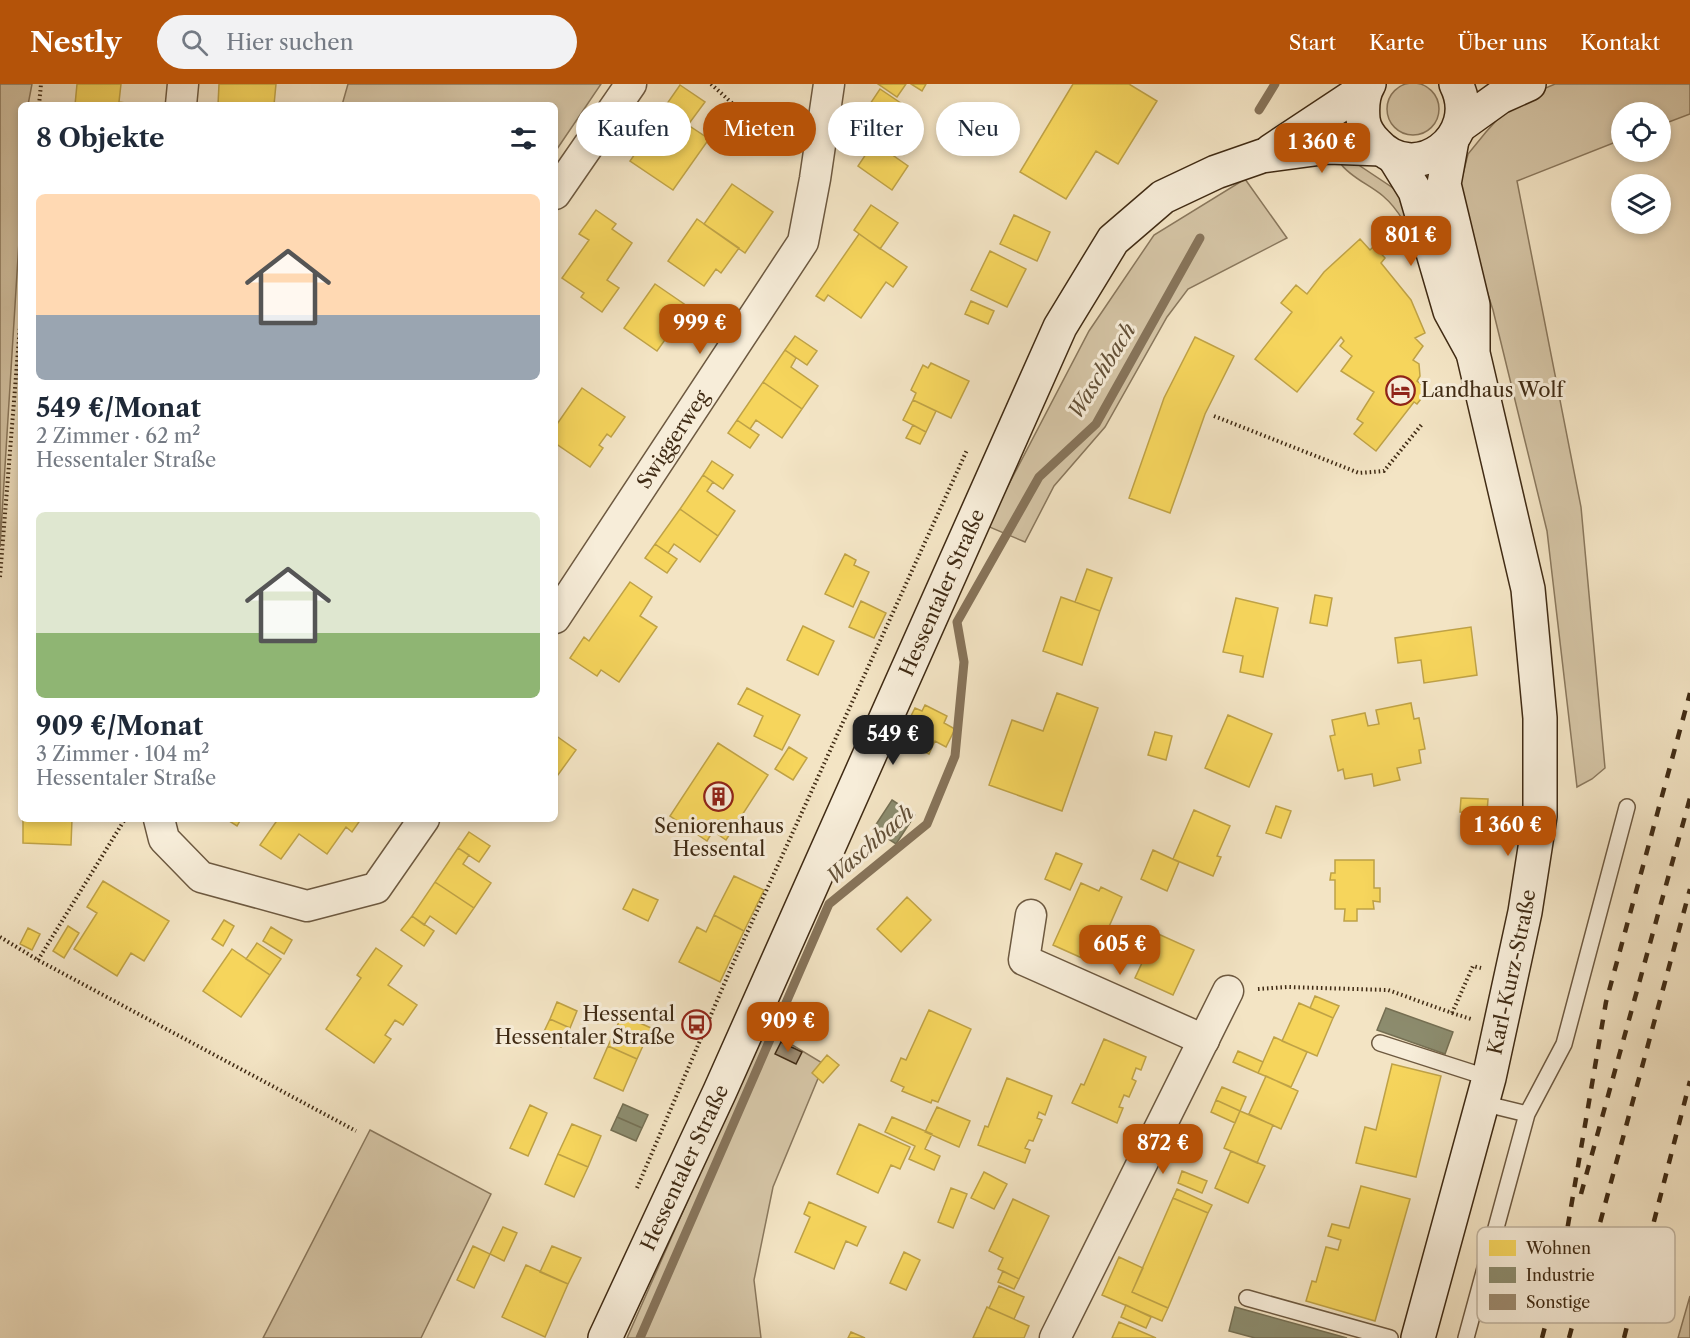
<!DOCTYPE html>
<html lang="de">
<head>
<meta charset="utf-8">
<style>
	body { margin:0; font-family:"Libre Caslon Text",serif; background:#f2f2f3; color:#1f2937; height:100vh; display:flex; flex-direction:column; font-size:22px; white-space:nowrap }
	* { box-sizing:border-box; margin:0 }
	p { font-size:20px; color:#747a83 }
	.icon { flex:none; width:33px; height:33px; fill:none; stroke:currentColor; stroke-width:2; stroke-linecap:round; stroke-linejoin:round }
	.map { position:relative; flex:1; overflow:hidden }
	.sheet { position:absolute; left:18px; top:18px; width:540px; height:720px; display:flex; flex-direction:column; background:#fff; border-radius:9px; box-shadow:0 3px 9px #0003 }
	.sheet>* { flex:none }
	.top-card { position:absolute; left:576px; top:18px; width:570px; height:54px; display:flex; gap:12px }
	.controls { position:absolute; left:1611px; top:18px; display:grid; gap:12px }
	.controls a { display:grid; place-items:center; width:60px; height:60px; border-radius:50%; background:#fff; box-shadow:0 3px 9px #0003; font-size:30px }
	.price { position:absolute; translate:-50% -51px; padding:0 14px; border-radius:12px; background:#b45309; color:#fff; font-size:20px; line-height:39px; filter:drop-shadow(0 2px 3px #0008) }
	.price::after { content:''; position:absolute; left:50%; top:36px; width:18px; height:14px; margin-left:-9px; background:inherit; clip-path:polygon(0 0,100% 0,50% 100%) }
	.price.current { background:#222; color:#fff }
	ul { padding:0; list-style:none }
	li { display:grid; align-content:center; gap:12px; height:318px; padding:0 18px }
	li span { display:grid; place-items:center; height:186px; border-radius:9px; color:#555 }
	li>.icon { margin-inline-start:auto }
	span .icon { width:108px; height:108px; fill:#fffc; stroke-width:1 }
	li b { font-size:26px }
	h2 { display:flex; justify-content:space-between; align-items:center; height:72px; padding:0 18px; font-size:26px }
	.pill { padding:0 21px; border-radius:27px; background:#fff; box-shadow:0 3px 9px #0003; font-size:21px; line-height:54px }
	.pill.current { background:#b45309; color:#fff }
	header { display:flex; align-items:center; gap:36px; box-sizing:border-box; height:84px; padding:0 30px; background:#b45309; color:#fff }
	header strong { font-size:28px }
	nav { display:flex; gap:33px; margin-inline-start:auto; font-size:21px }
	.search { width:420px; height:54px; background:#f2f2f3; display:flex; align-items:center; gap:15px; box-sizing:border-box; padding:0 21px; border-radius:33px; color:#747a83; font-size:22px }
	.map>svg:first-child { display:block }
	.green { fill:#d5c5a6; stroke:#8a785d; stroke-width:1.5 }
	.homes { fill:#f6d55c; stroke:#bfa246; stroke-width:1.5 }
	.industry { fill:#8c8c6e; stroke:#756f53; stroke-width:1.5 }
	.lines { fill:none; stroke-linecap:round; stroke-linejoin:round }
	.stream { stroke:#87745a; stroke-width:9 }
	.building { fill:#9d8b70; stroke:#402b14; stroke-width:1.5 }
	.lane-casing { stroke:#6d5940; stroke-width:18 }
	.street-casing { stroke:#6d5940; stroke-width:33 }
	.secondary-casing { stroke:#402b14; stroke-width:36 }
	.path { stroke:#402b14; stroke-width:4; stroke-dasharray:1.5 3; stroke-linecap:butt }
	.lane { stroke:#f7edd9; stroke-width:15 }
	.street { stroke:#f7edd9; stroke-width:30 }
	.secondary { stroke:#f7edd9; stroke-width:33 }
	.rail { stroke:#402b14; stroke-width:4.5; stroke-dasharray:10 10; stroke-linecap:butt }
	.labels { text-anchor:middle; stroke-width:6; stroke-linejoin:round; paint-order:stroke }
	.poi-label { font-size:20px; fill:#402b14; stroke:#f7edd9; text-anchor:start }
	.street-label { font-size:20px; fill:#402b14; stroke:#f7edd9 }
	.water-label { font-size:21px; font-style:italic; fill:#635037; stroke:#f7edd9 }
	.key { fill:#f7edd9; stroke:#c0b39e; stroke-width:1.5 }
	.key-label { font-size:16px; fill:#402b14 }
</style>
</head>
<body>
<header>
<strong>Nestly</strong>
<div class="search"><svg class="icon" aria-label="search" viewBox="0 0 24 24"><circle cx="10" cy="10" r="6"/><path d="M15 15l6 6"/></svg>Hier suchen</div>
<nav><a>Start</a><a>Karte</a><a>Über uns</a><a>Kontakt</a></nav>
</header>
<div class="map">
<svg width="1690" height="1254" viewBox="0 0 1690 1254">
	<rect width="100%" height="100%" fill="#f3e4c4"/>
	<filter id="stains"><feTurbulence type="fractalNoise" baseFrequency=".00333" numOctaves="4"/><feColorMatrix values="0 0 0 0 .2 0 0 0 0 .09 0 0 0 0 .02 0 0 0 .5 -.17"/></filter>
	<radialGradient id="worn" r=".72"><stop offset=".6" stop-color="#630" stop-opacity="0"/><stop offset="1" stop-color="#630" stop-opacity=".3"/></radialGradient>
	<path class="green" d="M1387 25a26 26 0 1 1 52 0a26 26 0 1 1-52 0Z
		M0,0H32L28,21H21V125L0,463Z
		M348,0H601L555,68V21H342Z
		M1555,0H1690V30L1661,41L1660,28H1622L1621,56L1517,97L1581,423L1605,684L1592,695L1577,703L1547,447L1493,226L1457,114L1468,70L1486,48L1513,18Z
		M1341,80H1357L1402,110L1423,177C1412,154 1403,129 1383,112C1370,101 1350,93 1341,80Z
		M1245,95L1287,154L1188,205L1167,233L1105,343L1054,402L1025,458L987,442L1089,247L1154,151Z
		M764,944L824,980L773,1103L754,1196L761,1254H627Z
		M370,1046L491,1110L421,1254H263Z
		M1690,1212V1254H1678Z"/>
	<path class="homes" d="M77,0H121L119,18L125,19V21H75Z
		M219,0H276L274,21H218Z
		M878,0H906L897,13Z
		M911,0H926L922,7Z
		M1073,0H1129L1157,17L1118,80L1096,67L1066,115L1020,88Z
		M680,1L705,18L688,41L664,24Z
		M880,5L914,28L902,46L868,23Z
		M673,31L709,55L673,106L630,77L650,48L657,54Z
		M874,58L908,82L892,106L858,82Z
		M732,100L773,128L745,169L704,140Z
		M871,121L898,139L880,165L854,146Z
		M596,126L616,140L612,145L632,159L607,196L619,204L602,228L581,213L584,209L562,194L589,156L579,150Z
		M1014,131L1050,148L1037,177L1000,160Z
		M697,135L739,164L721,189L716,185L704,202L668,177Z
		M859,150L907,183L893,203L886,198L861,234L828,211L824,217L816,212Z
		M1360,155L1370,166L1374,162L1385,174L1381,179L1411,216L1425,249L1415,254L1423,262L1413,276L1419,280L1420,292L1417,297L1428,306L1417,320L1414,318L1376,367L1354,350L1363,339L1357,335L1374,308L1341,287L1352,272L1340,262L1344,257L1341,253L1297,308L1255,275L1292,228L1281,219L1296,201L1307,210L1324,188Z
		M990,167L1026,185L1007,223L971,206Z
		M655,200L706,235L695,251L677,239L657,267L624,244Z
		M971,217L994,227L988,240L965,230Z
		M795,252L817,267L807,281L785,266Z
		M1195,253L1234,272L1205,330L1170,429L1129,414L1164,314Z
		M785,266L796,274L791,283L818,302L802,325L763,298Z
		M931,279L969,297L951,334L913,316L916,309L911,306L923,281L928,284Z
		M763,298L802,325L782,354L756,336L750,345L737,336Z
		M582,304L625,333L611,353L607,350L599,361L603,364L590,383L555,359V343Z
		M913,316L936,327L926,348L903,336Z
		M737,336L759,351L750,364L728,349Z
		M913,341L926,348L920,360L906,354Z
		M712,377L733,391L723,405L703,391Z
		M703,391L713,398L707,407L735,427L718,452L680,425Z
		M680,425L718,452L700,478L674,460L668,469L655,460Z
		M655,460L677,475L667,489L645,474Z
		M845,470L856,476L854,481L869,488L853,523L825,510Z
		M1087,485L1112,494L1100,527L1075,518Z
		M630,498L652,513L640,532L657,543L619,598L601,586L597,592L570,574L584,553L589,557Z
		M1315,511L1332,514L1327,542L1310,539Z
		M1061,513L1100,527L1082,581L1043,567Z
		M1236,514L1278,524L1263,593L1240,588L1243,572L1223,568Z
		M861,517L886,529L874,554L849,543Z
		M803,542L834,557L818,591L787,576Z
		M1471,543L1477,591L1424,599L1421,576L1398,579L1395,554Z
		M747,604L800,631L782,666L754,652L763,632L738,620Z
		M1057,609L1098,624L1062,727L989,701L1012,636L1043,647Z
		M1411,619L1414,635L1419,634L1425,665L1419,666L1421,679L1397,684L1400,696L1374,702L1372,690L1345,695L1343,685L1338,687L1330,652L1335,651L1332,636L1365,629L1368,642L1379,640L1376,626Z
		M925,621L947,632L944,639L955,645L946,663L935,657L929,670L899,656L915,624L922,627Z
		M1228,631L1272,650L1249,703L1205,684Z
		M1155,648L1172,652L1166,676L1148,671Z
		M555,651L576,666L555,695Z
		M718,659L768,691L726,756L713,747L707,757L670,732Z
		M789,663L807,674L793,696L775,685Z
		M1461,714L1488,715L1487,729L1460,728Z
		M1276,722L1291,727L1281,754L1266,749Z
		M1194,726L1230,742L1217,772L1221,773L1213,792L1173,775Z
		M23,735H72L71,761L23,759Z
		M226,735H241L237,742Z
		M278,735H361L352,748L346,743L327,770L299,750L281,775L260,761Z
		M469,748L490,762L479,778L458,764Z
		M458,764L469,771L463,780L491,799L474,824L435,798Z
		M1153,766L1179,778L1167,807L1141,795Z
		M1056,769L1082,780L1070,806L1045,795Z
		M1335,776H1374V804H1380V818L1373,817L1374,825H1357V837H1344L1345,825H1335V796H1330L1331,789H1335Z
		M734,792L764,806L744,847L714,831Z
		M103,797L169,837L144,877L131,869L117,892L74,865L97,829L87,823Z
		M435,798L474,824L456,850L430,832L424,841L412,832Z
		M1081,799L1099,807L1101,803L1122,813L1093,879L1053,861Z
		M633,805L658,816L648,837L623,825Z
		M907,813L931,836L901,868L877,845Z
		M714,831L744,847L720,898L679,878L697,843L706,848Z
		M412,832L434,847L424,862L401,846Z
		M224,836L234,842L223,862L212,855Z
		M68,842L79,849L64,874L53,867Z
		M271,843L292,856L284,870L263,857Z
		M28,844L40,850L32,866L20,860Z
		M1156,849L1194,866L1173,911L1135,894Z
		M257,859L281,875L270,891L246,875Z
		M376,864L402,882L388,901L417,921L403,941L395,936L385,951L391,955L374,979L326,945L361,894L357,891Z
		M232,865L270,891L241,933L203,907Z
		M1315,912L1339,922L1333,934L1310,924Z
		M557,918L577,927L570,944L550,935Z
		M1299,919L1333,934L1317,972L1282,957Z
		M929,926L971,945L938,1018L932,1016L931,1019L902,1007L904,1003L891,997L901,974L906,976Z
		M622,931L651,944L637,975L608,962Z
		M550,935L570,944L561,963L541,954Z
		M1274,953L1307,968L1291,1003L1258,989Z
		M1104,955L1146,973L1141,986L1136,984L1132,995L1136,997L1129,1013L1124,1011L1119,1023L1123,1024L1117,1039L1072,1019L1081,1000L1084,1001Z
		M608,962L637,975L623,1007L594,994Z
		M1238,967L1263,978L1258,989L1233,978Z
		M827,971L839,981L823,999L812,989Z
		M1392,980L1441,992L1416,1093L1356,1079L1365,1043L1376,1046Z
		M1266,992L1298,1007L1281,1045L1249,1030Z
		M1007,994L1052,1012L1045,1031L1039,1028L1037,1034L1042,1036L1033,1057L1029,1056L1025,1064L1030,1066L1025,1079L978,1061L985,1042L988,1043Z
		M1222,1003L1246,1013L1240,1027L1216,1016Z
		M1216,1016L1240,1027L1235,1039L1211,1028Z
		M530,1021L547,1029L528,1072L510,1064Z
		M937,1023L970,1037L959,1063L925,1048Z
		M1240,1027L1273,1041L1257,1079L1224,1064Z
		M892,1033L932,1050L925,1065L940,1072L934,1086L909,1075L915,1062L885,1048Z
		M572,1040L601,1052L588,1083L558,1070Z
		M859,1040L910,1063L900,1085L891,1081L878,1109L837,1090Z
		M1231,1067L1265,1082L1248,1119L1215,1104Z
		M558,1070L588,1083L574,1113L545,1100Z
		M1182,1087L1207,1097L1202,1109L1178,1099Z
		M984,1088L1007,1100L994,1125L971,1114Z
		M1361,1102L1410,1115L1375,1237L1306,1217L1312,1197L1316,1198L1326,1163L1338,1166L1341,1156L1328,1152L1332,1140L1349,1144Z
		M951,1104L967,1110L953,1144L938,1138Z
		M1177,1105L1212,1121L1208,1129L1173,1114Z
		M1173,1114L1208,1129L1168,1224L1132,1208Z
		M1013,1115L1049,1132L1019,1195L998,1185L1003,1174L989,1167Z
		M809,1118L866,1143L857,1162L846,1157L834,1185L795,1168L810,1133L804,1130Z
		M503,1143L517,1149L504,1177L490,1170Z
		M473,1162L490,1170L474,1204L457,1196Z
		M552,1162L581,1174L568,1200L540,1188Z
		M904,1168L920,1176L906,1206L890,1199Z
		M1119,1173L1143,1184L1132,1208L1168,1224L1162,1237L1102,1211Z
		M526,1181L568,1200L545,1253L502,1233Z
		M1003,1187L1019,1195L1014,1205L998,1198Z
		M999,1202L1024,1213L1014,1235L989,1224Z
		M1126,1221L1151,1233L1146,1244L1121,1233Z
		M987,1223L1029,1242L1024,1254H973Z
		M1119,1238L1156,1254H1112Z
		M851,1248L865,1254H848Z"/>
	<path class="industry" d="M892,716L915,731L896,760L873,745Z
		M1386,924L1453,948L1445,970L1377,946Z
		M623,1020L648,1031L642,1044L617,1033Z
		M617,1033L642,1044L636,1057L611,1046Z
		M1235,1223L1347,1254H1255L1229,1247Z"/>
	<g class="lines">
		<path class="stream" d="M1259,26L1275,0
			M640,1254L829,820L927,740L955,672L964,578L957,538L1039,393L1096,340L1200,154"/>
	</g>
	<path class="building" d="M781,958L802,968L796,980L775,970Z"/>
	<g class="lines">
		<defs>
			<path id="lane" d="M1380,959L1489,994
				M1482,1019L1527,1030L1564,960L1627,723
				M1247,1214L1390,1254
				M1466,1254L1527,1030"/>
			<g id="street">
				<path d="M181,21L183,0"/>
				<path d="M555,110L631,0"/>
				<path id="s1" d="M555,534L803,158L815,95L829,0"/>
				<path d="M159,735L164,755L201,793L307,822L376,804L424,735"/>
				<path d="M1031,831L1024,876L1204,956"/>
				<path d="M1055,1254L1228,907"/>
			</g>
			<g id="secondary">
				<path d="M1369,0C1362,11 1362,23 1363,35C1364,44 1370,53 1376,59C1415,103 1483,53 1456,0"/>
				<path d="M1461,41L1500,13L1529,0"/>
				<path d="M1271,67L1366,4"/>
				<path d="M1394,73L1415,107L1450,227L1472,267"/>
				<path id="s2" d="M605,1254L720,1007L1060,243L1113,156L1163,113L1216,88L1262,72L1329,63L1381,65"/>
				<path id="s3" d="M1418,1254L1489,994L1525,828L1540,732V634L1528,505L1473,269V221L1444,100L1452,56"/>
			</g>
		</defs>
		<use href="#lane" class="lane-casing"/>
		<use href="#street" class="street-casing"/>
		<use href="#secondary" class="secondary-casing"/>
		<path class="path" d="M711,0L788,70
			M39,21L41,0
			M1214,332L1359,389L1384,387L1423,339
			M0,493L21,229
			M0,853L38,876L356,1047
			M38,876L125,735
			M1258,905L1287,903L1388,906L1452,929L1473,882L1481,884
			M1452,929L1471,935
			M637,1104L731,884L967,366"/>
		<use href="#lane" class="lane"/>
		<use href="#street" class="street"/>
		<use href="#secondary" class="secondary"/>
		<path class="rail" d="M1581,1110L1690,714
			M1561,1182L1606,918L1690,609
			M1542,1254L1563,1174
			M1569,1254L1690,805
			M1624,1254L1690,997"/>
	</g>
	<defs>
		<symbol id="hotel-ring" viewBox="-11 -11 22 22"><circle r="9.5" fill="#f7edd9" stroke="#8f2418" stroke-width="1.5"/><path d="M-6-4.5h1.5V1H6V5H4.5V3h-9V5H-6ZM-4 0a1.8 1.8 0 1 1 3.6 0ZM.5 0V-2.5h3Q6-2.5 6 0Z" fill="#8f2418"/></symbol>
		<symbol id="building-ring" viewBox="-11 -11 22 22"><circle r="9.5" fill="#f7edd9" stroke="#8f2418" stroke-width="1.5"/><path d="M-4-6H4V6H1V3H-1V6H-4ZM-2.5-4.3h1.7v1.8h-1.7ZM.8-4.3h1.7v1.8H.8ZM-2.5-1h1.7V.8h-1.7ZM.8-1h1.7V.8H.8Z" fill="#8f2418"/></symbol>
		<symbol id="bus-ring" viewBox="-11 -11 22 22"><circle r="9.5" fill="#f7edd9" stroke="#8f2418" stroke-width="1.5"/><path d="M-5-6H5V4H4V6H2V4H-2V6H-4V4H-5ZM-3.5-4V0h7V-4ZM-3.5 1.2v1.5H-2V1.2ZM2 1.2v1.5H3.5V1.2Z" fill="#8f2418"/></symbol>
	</defs>
	<g fill-rule="evenodd">
		<use href="#hotel-ring" x="1384" y="290" width="33" height="33"/>
		<use href="#building-ring" x="702" y="696" width="33" height="33"/>
		<use href="#bus-ring" x="680" y="924" width="33" height="33"/>
	</g>
	<g class="labels">
		<g class="poi-label">
			<text x="1421" y="313">Landhaus Wolf</text>
			<text x="719" y="749" text-anchor="middle">Seniorenhaus<tspan x="719" dy="23">Hessental</tspan></text>
			<text x="675" y="937" text-anchor="end">Hessental<tspan x="675" dy="23">Hessentaler Straße</tspan></text>
		</g>
		<g class="street-label">
			<text dy="7" stroke="none"><textPath href="#s1" startOffset="214">Swiggerweg</textPath></text>
			<text dy="7" stroke="none"><textPath href="#s2" startOffset="818">Hessentaler Straße</textPath></text>
			<text dy="7" stroke="none"><textPath href="#s3" startOffset="378">Karl-Kurz-Straße</textPath></text>
			<text dy="7" stroke="none"><textPath href="#s2" startOffset="188">Hessentaler Straße</textPath></text>
		</g>
		<g class="water-label">
			<text transform="translate(1102 287) rotate(-58)" y="7">Waschbach</text>
			<text transform="translate(870 761) rotate(-41)" y="7">Waschbach</text>
		</g>
	</g>
	<rect x="1477" y="1143" width="198" height="96" rx="9" class="key"/>
	<rect x="1489" y="1156" width="27" height="16" fill="#f6d55c"/>
	<rect x="1489" y="1183" width="27" height="16" fill="#8c8c6e"/>
	<rect x="1489" y="1210" width="27" height="16" fill="#9d8b70"/>
	<g class="key-label">
		<text x="1526" y="1170">Wohnen</text>
		<text x="1526" y="1197">Industrie</text>
		<text x="1526" y="1224">Sonstige</text>
	</g>
	<rect width="100%" height="100%" filter="url(#stains)"/>
	<rect width="100%" height="100%" fill="url(#worn)"/>
</svg>
<div class="controls">
<a><svg class="icon" aria-label="locate" viewBox="0 0 24 24"><circle cx="12" cy="12" r="6"/><path d="M12 2v4M12 18v4M2 12h4M18 12h4"/></svg></a>
<a><svg class="icon" aria-label="layers" viewBox="0 0 24 24"><path d="M12 4l9 5-9 5-9-5zM3 14l9 5 9-5"/></svg></a>
</div>
<b class="price" style="left:1322px;top:90px">1 360 €</b>
<b class="price" style="left:1411px;top:183px">801 €</b>
<b class="price" style="left:700px;top:271px">999 €</b>
<b class="price current" style="left:893px;top:682px">549 €</b>
<b class="price" style="left:1508px;top:773px">1 360 €</b>
<b class="price" style="left:1120px;top:892px">605 €</b>
<b class="price" style="left:788px;top:969px">909 €</b>
<b class="price" style="left:1163px;top:1091px">872 €</b>
<div class="top-card">
<a class="pill">Kaufen</a>
<a class="pill current">Mieten</a>
<a class="pill">Filter</a>
<a class="pill">Neu</a>
</div>
<section class="sheet">
<h2>8 Objekte<svg class="icon" aria-label="filters" viewBox="0 0 24 24"><path d="M4 7h16M4 17h16"/><circle cx="9" cy="7" r="2"/><circle cx="15" cy="17" r="2"/></svg></h2>
<ul>
<li><span style="background:linear-gradient(#ffd9b3 65%,#9aa5b1 0)"><svg class="icon" aria-label="home" viewBox="0 0 24 24"><path d="M3 11l9-7 9 7M6 9v11h12V9"/></svg></span><div><b>549 €/Monat</b><p>2 Zimmer · 62 m²</p><p>Hessentaler Straße</p></div></li>
<li><span style="background:linear-gradient(#dfe7d0 65%,#8fb573 0)"><svg class="icon" aria-label="home" viewBox="0 0 24 24"><path d="M3 11l9-7 9 7M6 9v11h12V9"/></svg></span><div><b>909 €/Monat</b><p>3 Zimmer · 104 m²</p><p>Hessentaler Straße</p></div></li>
</ul>
</section>
</div>
</body>
</html>
